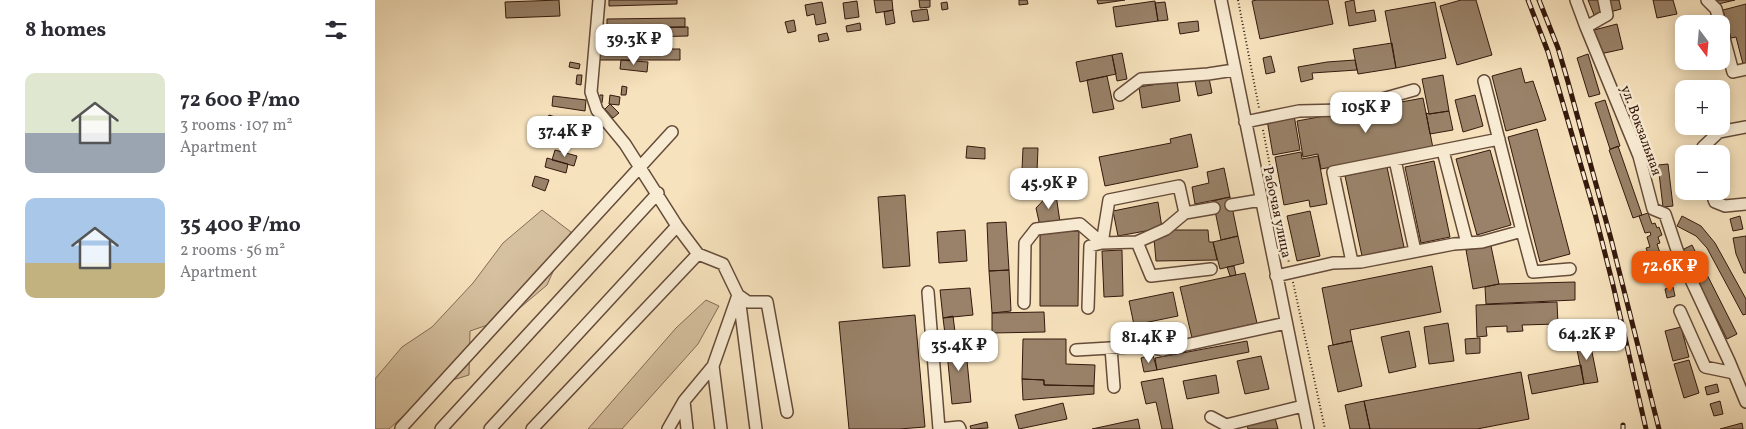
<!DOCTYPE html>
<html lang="en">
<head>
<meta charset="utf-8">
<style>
	body { margin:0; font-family:Vollkorn,serif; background:#f7f7f7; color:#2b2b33; height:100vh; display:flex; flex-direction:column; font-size:19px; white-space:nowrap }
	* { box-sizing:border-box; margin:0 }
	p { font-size:16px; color:#7c7c81 }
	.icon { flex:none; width:28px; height:28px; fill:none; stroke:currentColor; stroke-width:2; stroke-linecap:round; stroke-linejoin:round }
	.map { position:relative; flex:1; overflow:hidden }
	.panel { display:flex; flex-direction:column; background:#fff; width:375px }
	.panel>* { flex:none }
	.needle { width:32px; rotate:164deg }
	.fabs { position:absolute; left:1300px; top:15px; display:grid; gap:10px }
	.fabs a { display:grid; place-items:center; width:55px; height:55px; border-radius:10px; background:#fff; box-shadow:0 2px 12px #0003; font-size:25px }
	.price { position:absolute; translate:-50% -42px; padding:0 11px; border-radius:10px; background:#fff; color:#222; font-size:16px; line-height:32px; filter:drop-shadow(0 1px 2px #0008) }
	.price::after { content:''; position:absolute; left:50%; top:30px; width:15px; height:11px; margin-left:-8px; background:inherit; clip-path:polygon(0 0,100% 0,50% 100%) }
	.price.active { background:#ea580c; color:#fff }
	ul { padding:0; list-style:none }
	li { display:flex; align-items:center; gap:15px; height:125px; padding:0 25px }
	li span { display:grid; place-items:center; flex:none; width:140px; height:100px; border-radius:10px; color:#555 }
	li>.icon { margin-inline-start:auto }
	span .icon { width:60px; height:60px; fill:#fffc; stroke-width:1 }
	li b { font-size:21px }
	h2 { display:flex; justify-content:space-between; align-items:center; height:60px; padding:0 25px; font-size:21px }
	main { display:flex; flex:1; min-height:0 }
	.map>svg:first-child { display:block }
	.green { fill:#d5c09f; stroke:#856c56 }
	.building { fill:#998269; stroke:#35190d }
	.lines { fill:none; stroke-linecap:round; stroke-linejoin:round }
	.minor-casing { stroke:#654b39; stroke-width:14 }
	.path { stroke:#35190d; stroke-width:2; stroke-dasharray:1 2.5; stroke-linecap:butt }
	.minor { stroke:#f9ecd4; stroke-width:11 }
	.rail-casing { stroke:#35190d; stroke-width:5 }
	.rail { stroke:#f9ecd4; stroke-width:3; stroke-dasharray:9; stroke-linecap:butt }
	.labels { text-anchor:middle; stroke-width:5; stroke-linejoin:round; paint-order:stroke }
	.street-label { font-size:14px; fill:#35190d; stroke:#f9ecd4 }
</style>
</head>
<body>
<main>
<section class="panel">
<h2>8 homes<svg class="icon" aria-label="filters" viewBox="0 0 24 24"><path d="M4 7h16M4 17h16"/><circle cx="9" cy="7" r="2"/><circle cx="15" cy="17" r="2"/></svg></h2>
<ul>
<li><span style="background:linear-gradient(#dfe7d0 60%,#9aa5b1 0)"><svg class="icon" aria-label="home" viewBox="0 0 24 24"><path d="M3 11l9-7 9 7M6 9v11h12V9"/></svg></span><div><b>72 600 ₽/mo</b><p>3 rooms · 107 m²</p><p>Apartment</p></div></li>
<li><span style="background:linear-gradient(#a9c7e8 65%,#c2b280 0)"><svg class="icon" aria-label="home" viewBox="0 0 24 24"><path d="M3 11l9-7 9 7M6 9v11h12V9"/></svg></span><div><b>35 400 ₽/mo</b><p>2 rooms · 56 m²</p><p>Apartment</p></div></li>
</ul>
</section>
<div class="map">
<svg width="1371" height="429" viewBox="0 0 1371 429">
	<rect width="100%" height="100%" fill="#f6e2bd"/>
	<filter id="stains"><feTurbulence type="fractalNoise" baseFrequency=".004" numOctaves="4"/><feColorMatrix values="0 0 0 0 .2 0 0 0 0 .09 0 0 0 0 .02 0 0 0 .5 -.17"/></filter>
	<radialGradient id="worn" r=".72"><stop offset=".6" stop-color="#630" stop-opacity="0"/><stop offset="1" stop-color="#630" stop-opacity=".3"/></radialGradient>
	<path class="green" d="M167,210L196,232L172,285L133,318L95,331L94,375L71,382L50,396L14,429H0V379L27,347L57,327L98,283L128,243Z
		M331,300L344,306L323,344L247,429H213L301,328Z"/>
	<path class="building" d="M184,0L185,16L131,18L130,2Z
		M234,0H302V4L234,6Z
		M499,0H517L518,10L501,13Z
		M544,0H555V7L545,8Z
		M644,0H652L653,4L644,5Z
		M722,0H750L723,4Z
		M882,0H953L958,24L885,39L877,1Z
		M979,0L981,13L999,10L1001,21L974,26L970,2Z
		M1086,0H1101L1117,55L1082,65L1065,6Z
		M1213,0H1224L1228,11L1219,15Z
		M1232,0H1244L1246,9L1235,12Z
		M1278,0H1298L1302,14L1282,18Z
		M1338,0H1360L1339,5Z
		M482,1L484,17L470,19L468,3Z
		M780,1L783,21L741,27L738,7Z
		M447,2L451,23L441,25L439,14L432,16L430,5Z
		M572,2L573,9L567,10L566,3Z
		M790,2L793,20L783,21L780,3Z
		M1060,2L1071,58L1021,68L1010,11Z
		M1371,4V63L1368,64L1361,37L1356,38L1348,10Z
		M552,9L554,20L538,22L536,11Z
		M518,10L520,23L511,25L509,12Z
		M310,18V27L232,28V19Z
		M419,20L421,31L413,33L410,22Z
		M823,21L824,31L805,34L803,23Z
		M485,23L486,30L472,32L471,26Z
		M1242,24L1248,49L1225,54L1219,30Z
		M313,27V36L227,38V28Z
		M452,33L454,40L444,42L443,35Z
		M1017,43L1021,68L983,74L978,49Z
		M225,49H305V60H225Z
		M747,53L752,79L742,81L737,55Z
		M1213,54L1225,94L1214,97L1202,58Z
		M737,55L741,74L705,82L701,62Z
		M896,56L900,72L891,74L888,58Z
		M246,60L273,62L272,72L245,69Z
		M980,60L982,70L937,73L938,79L926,82L923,67L952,62Z
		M195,62L205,64L204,69L194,67Z
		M1146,68L1150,83L1158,81L1171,120L1131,131L1117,76Z
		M202,75H207L206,85L201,84Z
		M1068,75L1074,111L1054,114L1047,79Z
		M732,76L739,109L718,113L712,80Z
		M834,78L837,93L823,96L820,81Z
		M802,81L805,101L767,108L764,87Z
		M247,86L252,87L251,95H246Z
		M225,95H228L227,103L223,102Z
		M235,95L245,97L244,105L234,104Z
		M1100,95L1108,126L1088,132L1080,100Z
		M178,96L211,100L210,111L177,106Z
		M1048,98L1058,148L946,169L943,154L928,157L922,121Z
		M1230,100L1245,146L1235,149L1220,103Z
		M235,104L244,113L238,118L230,109Z
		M1074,111L1078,130L1055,134L1051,113L1054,114Z
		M174,115L227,132L224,141L171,124Z
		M919,115L925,150L898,155L892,120Z
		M171,124L213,138L210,147L168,134Z
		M1162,129L1195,254L1165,262L1133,137Z
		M816,134L823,167L730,186L724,157L796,143L795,139Z
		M592,146L610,148V159L591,158Z
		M1243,146L1267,215L1258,218L1234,150Z
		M648,148H663L662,171L647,170Z
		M180,150L202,156L199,166L177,160Z
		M1115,150L1136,225L1102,235L1081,159Z
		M926,152L927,159L943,156L952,204L935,207L934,200L909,205L900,157Z
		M172,158L193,164L191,173L170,167Z
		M1059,161L1075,237L1046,243L1030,167Z
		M1293,164L1298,206L1288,207L1283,165Z
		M1012,167L1029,247L987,256L970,176Z
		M849,168L855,197L820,204L817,187L834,183L832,172Z
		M160,176L174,180L170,191L157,186Z
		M680,188L685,222L665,226L661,208Z
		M530,195L535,266L508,268L503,197Z
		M855,197L863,236L846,240L838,201Z
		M783,202L787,228L743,236L738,211Z
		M935,211L945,256L922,261L912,216Z
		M1273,213L1277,224L1280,223L1282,228L1284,227L1287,235L1283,237L1285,243L1282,244L1286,256L1275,259L1271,248L1275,247L1272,237L1276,235L1275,232L1270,233L1264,216Z
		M1307,216L1326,226L1340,243L1371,299V314L1368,315L1332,248L1321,236L1302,226Z
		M1365,216L1368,229L1358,231L1355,219Z
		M631,222L634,270L614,271L612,223Z
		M590,230L592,261L564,263L562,232Z
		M799,230H833L834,242H838L842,260L781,261L779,238Z
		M665,231H704L703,306H665Z
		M863,236L869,263L845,269L838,242Z
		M1371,236V273H1369L1361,254L1358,238Z
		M1317,245L1362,334L1352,339L1307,250Z
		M1116,246L1124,284L1098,289L1091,250Z
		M747,250L748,296L729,297L727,251Z
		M859,266L861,275L855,276L852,267Z
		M1057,266L1066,312L975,330L977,341L958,345L947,288Z
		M634,270L636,311L617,313L614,271Z
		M870,273L882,323L817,338L805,287Z
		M1200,282V300L1111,304L1110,287L1124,284Z
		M1298,287L1300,296L1292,298L1290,289Z
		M595,288L598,315L568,318L565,290Z
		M798,292L803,316L759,325L754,301Z
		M1182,302L1183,324L1147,325L1148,331L1132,332V326L1111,327L1112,336L1102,337L1101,305Z
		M669,312L670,332L617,333V313Z
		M540,315L550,427L524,429H474L464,322Z
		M578,316L581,340L571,342L568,318Z
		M1073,323L1079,361L1054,364L1049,327Z
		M1306,327L1314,357L1298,361L1290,331Z
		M1034,331L1041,367L1014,373L1006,337Z
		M1214,337L1223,382L1209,384L1200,340Z
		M1105,338V353L1091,354L1090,339Z
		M648,339H691V364L720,365L719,386L669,385V380L647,379Z
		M590,340L596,402L577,404L571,342Z
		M872,341L874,352L782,370L780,358Z
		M977,341L987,386L963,392L953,346Z
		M778,355L782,370L769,372L766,358Z
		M886,356L894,389L870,394L862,361Z
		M1314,360L1324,393L1309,398L1299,364Z
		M1206,365L1209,384L1157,394L1153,375Z
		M1146,372L1154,419L1102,429H995L989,401Z
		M841,375L844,393L812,399L808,381Z
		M788,378L798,429H787L781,402L771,404L766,382Z
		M647,379L669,380V385L719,386V394L648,400Z
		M1342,384L1344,392L1332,395L1330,387Z
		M989,401L995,429H975L970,405Z
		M1345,401L1348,414L1339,416L1335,404Z
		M688,403L692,419L644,429L640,415Z
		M900,418L903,429H873L872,425Z
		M763,419L765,429H717Z
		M612,422L613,428L596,429L595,426Z
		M1367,423L1368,429H1345Z"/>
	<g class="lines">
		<defs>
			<path id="minor" d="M224,0L216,92L222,110L250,144L302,226L323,254L348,264L363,295L373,302H392L412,412
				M846,0L933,429
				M1201,0L1211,27L1232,15L1229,0
				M1332,0L1341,9L1345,24
				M1211,27L1264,156L1278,209L1290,214L1302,250L1354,361L1371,402
				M1346,27L1358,72L1371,69
				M1109,81L1147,231
				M745,95L766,79L833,74L859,70
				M870,122L924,111L968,110L1039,90
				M1068,151L1092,243
				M1329,154L1328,147L1344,132L1371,127
				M1020,160L1040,251
				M1336,191L1340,202L1350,206L1371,204
				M856,205L886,200
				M762,242L776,276L836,269
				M977,262L958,172L1124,139
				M901,276L958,263L986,262L1079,244L1107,242L1147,231L1158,272L1195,269
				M553,292L564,429
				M364,297L381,429
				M649,303L650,243L661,229L705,224L727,243L762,242L791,229L810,213
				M713,308L715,246L727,243L734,200L804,186L810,213L839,208
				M1305,311L1330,367L1359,373
				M736,348L739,387
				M701,350L769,346L788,350L911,323
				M338,366L346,429
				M836,417L851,425L928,406
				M26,428L297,132
				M66,429L283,193
				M115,429L302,226
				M157,429L323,254
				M293,429L309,401
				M312,429L309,401L338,366L363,295
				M564,429L584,427L585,429"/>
		</defs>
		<use href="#minor" class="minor-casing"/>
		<path class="path" d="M863,0L884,108
			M888,130L914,263
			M918,282L950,429"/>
		<use href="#minor" class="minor"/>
		<defs>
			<path id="rail" d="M1153,0L1173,52L1220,214L1238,285L1271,429
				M1164,0L1183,48L1193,82L1236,239L1284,429
				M1248,425V429"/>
		</defs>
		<use href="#rail" class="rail-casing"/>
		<use href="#rail" class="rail"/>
	</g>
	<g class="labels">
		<g class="street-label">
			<text transform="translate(1267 130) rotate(70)" y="5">ул. Вокзальная</text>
			<text transform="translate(903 212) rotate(78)" y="5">Рабочая улица</text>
		</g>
	</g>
	<rect width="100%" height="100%" filter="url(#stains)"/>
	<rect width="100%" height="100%" fill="url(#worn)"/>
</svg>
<div class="fabs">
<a><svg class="needle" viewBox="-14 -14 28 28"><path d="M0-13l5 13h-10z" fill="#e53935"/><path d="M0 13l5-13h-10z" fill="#7c7c81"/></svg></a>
<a>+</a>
<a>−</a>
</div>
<b class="price" style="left:259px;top:66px">39.3K ₽</b>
<b class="price" style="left:991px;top:134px">105K ₽</b>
<b class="price" style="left:190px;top:158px">37.4K ₽</b>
<b class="price" style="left:674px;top:210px">45.9K ₽</b>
<b class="price active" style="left:1295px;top:293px">72.6K ₽</b>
<b class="price" style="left:1212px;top:361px">64.2K ₽</b>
<b class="price" style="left:774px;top:364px">81.4K ₽</b>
<b class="price" style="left:584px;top:372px">35.4K ₽</b>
</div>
</main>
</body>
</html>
